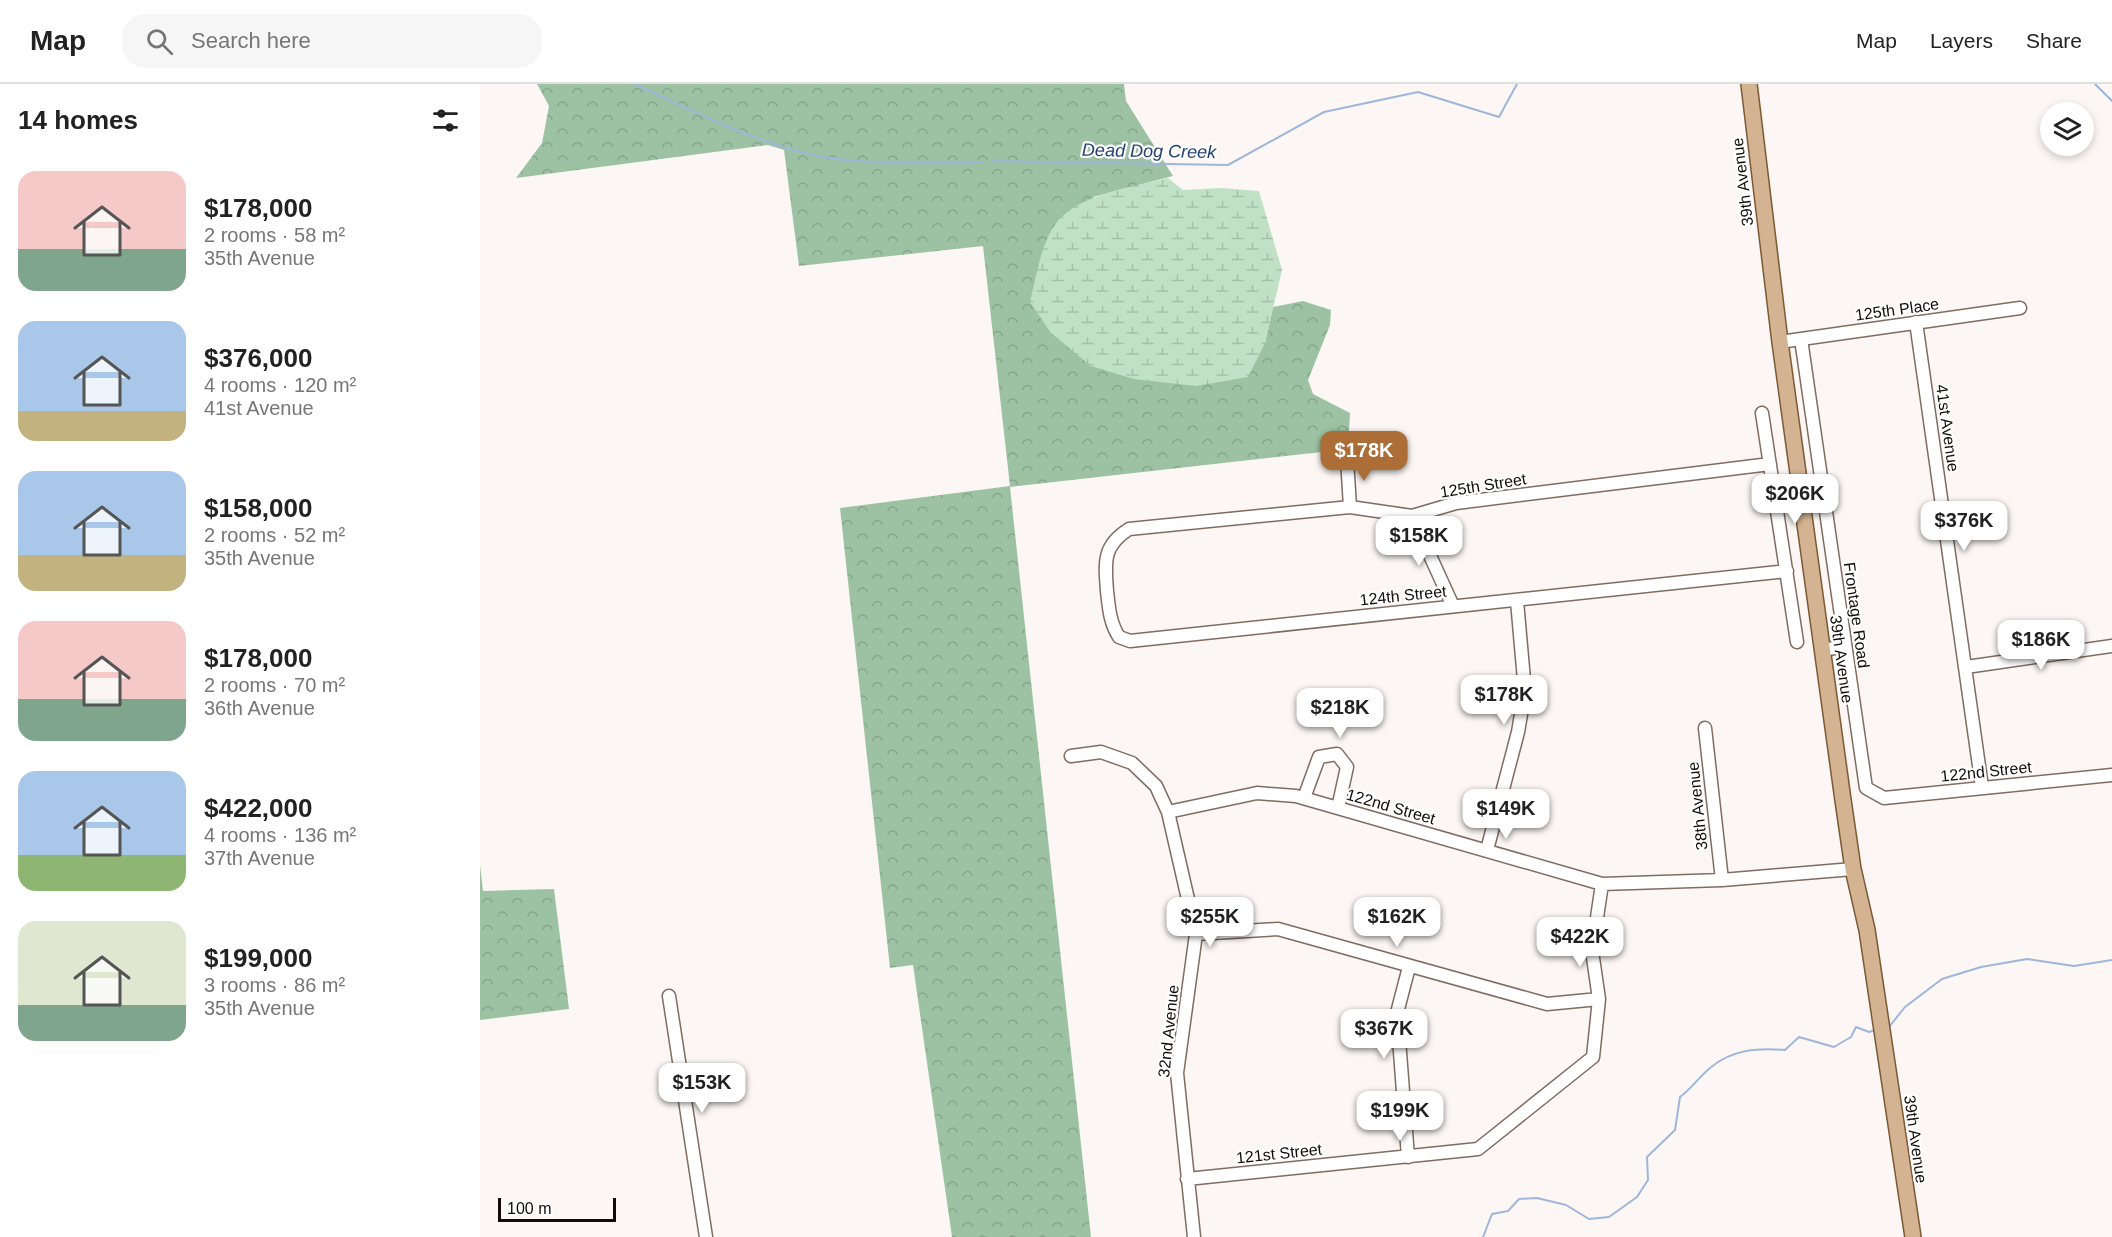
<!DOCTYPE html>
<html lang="en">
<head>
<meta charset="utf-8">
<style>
	body { margin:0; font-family:Helvetica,sans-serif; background:#f6f6f6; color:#222; height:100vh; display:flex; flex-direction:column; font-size:22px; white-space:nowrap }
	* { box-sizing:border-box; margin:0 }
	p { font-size:20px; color:#767676 }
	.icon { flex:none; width:33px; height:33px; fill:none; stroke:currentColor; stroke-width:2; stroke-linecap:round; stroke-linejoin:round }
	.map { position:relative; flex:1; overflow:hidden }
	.panel { display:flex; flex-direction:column; background:#fff; width:480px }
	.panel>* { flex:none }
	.tools { position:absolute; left:1560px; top:18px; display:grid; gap:12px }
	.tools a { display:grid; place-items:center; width:54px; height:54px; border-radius:50%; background:#fff; box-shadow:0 3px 9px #0003; font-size:30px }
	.scale { position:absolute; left:18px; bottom:15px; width:118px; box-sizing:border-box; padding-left:6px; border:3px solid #120b07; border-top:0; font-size:16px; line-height:21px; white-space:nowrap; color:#120b07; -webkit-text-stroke:4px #fff; paint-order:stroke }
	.price { position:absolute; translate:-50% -51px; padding:0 14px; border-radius:12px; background:#fff; color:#222; font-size:20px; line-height:39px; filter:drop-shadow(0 2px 3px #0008) }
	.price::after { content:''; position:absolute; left:50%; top:36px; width:18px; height:14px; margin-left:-9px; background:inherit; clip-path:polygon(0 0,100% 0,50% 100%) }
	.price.active { background:#ad6d36; color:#fff }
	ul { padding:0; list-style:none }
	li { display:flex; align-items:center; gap:18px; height:150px; padding:0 18px }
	li span { display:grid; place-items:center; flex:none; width:168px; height:120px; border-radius:18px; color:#555 }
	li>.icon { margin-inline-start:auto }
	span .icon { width:72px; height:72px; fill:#fffc; stroke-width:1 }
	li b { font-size:26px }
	h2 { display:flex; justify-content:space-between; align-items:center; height:72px; padding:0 18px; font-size:26px }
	header { display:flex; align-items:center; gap:36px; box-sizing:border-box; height:84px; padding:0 30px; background:#fff; border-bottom:2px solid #e0e0e0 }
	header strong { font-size:28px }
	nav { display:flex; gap:33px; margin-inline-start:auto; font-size:21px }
	.search { width:420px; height:54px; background:#f6f6f6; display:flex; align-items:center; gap:15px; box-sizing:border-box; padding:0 21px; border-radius:24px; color:#767676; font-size:22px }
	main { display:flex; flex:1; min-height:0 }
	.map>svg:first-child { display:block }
	.forest { fill:url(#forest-crowns) }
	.wetland { fill:url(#wetland-marsh) }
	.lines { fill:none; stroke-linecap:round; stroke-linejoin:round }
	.stream { stroke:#9fb6db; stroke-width:2 }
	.minor-casing { stroke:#806c61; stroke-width:15 }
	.major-casing { stroke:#7d5833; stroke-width:18 }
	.minor { stroke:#fff; stroke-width:12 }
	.major { stroke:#d3b392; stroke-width:15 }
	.labels { text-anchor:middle; stroke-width:4.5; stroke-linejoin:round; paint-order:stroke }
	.street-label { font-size:16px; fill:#120b07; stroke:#fff }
	.water-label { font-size:18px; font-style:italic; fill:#23406f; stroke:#fff }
</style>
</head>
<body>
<header>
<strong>Map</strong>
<div class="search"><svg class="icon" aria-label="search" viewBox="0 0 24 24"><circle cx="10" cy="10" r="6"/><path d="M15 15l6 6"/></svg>Search here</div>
<nav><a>Map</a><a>Layers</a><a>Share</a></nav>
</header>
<main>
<section class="panel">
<h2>14 homes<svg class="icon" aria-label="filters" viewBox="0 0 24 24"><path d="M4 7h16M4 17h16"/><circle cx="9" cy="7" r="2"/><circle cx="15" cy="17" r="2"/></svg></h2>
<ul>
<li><span style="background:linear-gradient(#f6c9c9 65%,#7fa58c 0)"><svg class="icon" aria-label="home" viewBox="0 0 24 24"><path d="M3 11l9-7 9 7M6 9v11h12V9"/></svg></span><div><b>$178,000</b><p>2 rooms · 58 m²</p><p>35th Avenue</p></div></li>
<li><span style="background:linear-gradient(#a9c7e8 75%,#c2b280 0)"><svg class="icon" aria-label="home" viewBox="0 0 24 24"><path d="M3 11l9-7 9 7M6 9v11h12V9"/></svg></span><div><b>$376,000</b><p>4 rooms · 120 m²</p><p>41st Avenue</p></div></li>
<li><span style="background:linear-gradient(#a9c7e8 70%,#c2b280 0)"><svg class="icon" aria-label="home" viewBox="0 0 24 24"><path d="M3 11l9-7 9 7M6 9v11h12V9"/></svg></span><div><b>$158,000</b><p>2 rooms · 52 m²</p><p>35th Avenue</p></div></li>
<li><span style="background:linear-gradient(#f6c9c9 65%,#7fa58c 0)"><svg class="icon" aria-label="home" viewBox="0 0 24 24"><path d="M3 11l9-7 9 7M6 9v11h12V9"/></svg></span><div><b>$178,000</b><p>2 rooms · 70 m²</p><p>36th Avenue</p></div></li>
<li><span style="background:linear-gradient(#a9c7e8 70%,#8fb573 0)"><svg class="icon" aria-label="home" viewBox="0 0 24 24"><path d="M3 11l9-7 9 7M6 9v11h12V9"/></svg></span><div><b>$422,000</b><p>4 rooms · 136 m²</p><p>37th Avenue</p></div></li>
<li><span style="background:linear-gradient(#dfe7d0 70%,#7fa58c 0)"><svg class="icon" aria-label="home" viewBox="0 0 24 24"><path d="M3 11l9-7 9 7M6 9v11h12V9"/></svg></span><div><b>$199,000</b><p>3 rooms · 86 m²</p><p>35th Avenue</p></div></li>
</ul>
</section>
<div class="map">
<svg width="1632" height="1153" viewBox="0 0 1632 1153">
	<defs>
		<pattern id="forest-crowns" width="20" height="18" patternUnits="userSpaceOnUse" patternTransform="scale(1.5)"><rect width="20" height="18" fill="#9dc2a3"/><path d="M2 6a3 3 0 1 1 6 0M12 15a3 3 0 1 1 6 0" fill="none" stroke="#86a58b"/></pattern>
		<pattern id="wetland-marsh" width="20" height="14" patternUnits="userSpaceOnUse" patternTransform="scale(1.5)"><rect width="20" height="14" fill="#c1e1c6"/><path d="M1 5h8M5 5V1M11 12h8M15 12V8" fill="none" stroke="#a5c0a9"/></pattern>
	</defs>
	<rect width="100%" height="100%" fill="#fcf7f4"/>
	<path class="forest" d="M57,0H644L646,17L693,92L613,113L785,259L793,223L823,217L851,226L850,241L828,296L833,310L870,329L868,365L530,403L611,1153H472L433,881L410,884L360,424L530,402L503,162L319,182L304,66L288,61L36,94L62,59L69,22Z
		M0,781L3,807L74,805L89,925L0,936Z"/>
	<path class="wetland" d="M688,94L703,106L741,104L779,107L802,186L785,259L768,293L716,302L654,295L611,282L571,249L550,218C556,194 561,158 577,138C598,111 655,102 688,94Z"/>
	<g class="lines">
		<path class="stream" d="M155,0C211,26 268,55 328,70C380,82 449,78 502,78
			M1615,0L1632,17
			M512,77L748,81L844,28L938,8L1019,33L1037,0
			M1409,943L1425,923L1462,895L1501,883L1547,875L1594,882L1632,876
			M1003,1153L1012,1130L1028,1127L1039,1115L1057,1114L1086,1121L1109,1135L1129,1133L1157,1113L1168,1096L1167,1073L1195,1046L1200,1013C1212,1004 1219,993 1230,984C1252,965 1278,964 1305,966L1319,953L1354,963L1371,953L1376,943L1389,948L1395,946"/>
		<defs>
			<path id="minor" d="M1436,238L1502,703
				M1321,255L1386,704L1404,714L1632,691
				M1300,258L1540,224
				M1282,329L1317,558
				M867,375L870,423
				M1290,380L976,419L932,432L870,423L649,445C622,462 625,479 627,507C629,525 630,539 639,553L650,557L1307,487
				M1295,414L1321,411
				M932,432L973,522
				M1343,566L1365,562
				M1486,583L1632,562
				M1225,644L1242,796
				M591,672L621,668L652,679L676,702L688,728L716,850L697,989L714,1153
				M824,714L839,673L857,670L867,683L858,724
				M688,728L777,709L816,712L1122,800L1242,796L1373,785
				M1007,766L1038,648L1045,607L1037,517
				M716,850L798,845L1067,920L1119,915
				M189,912L226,1153
				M928,1073L917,929L929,883
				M707,1095L998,1065L1113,973L1119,915L1112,867L1122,800"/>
			<path id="major" d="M1269,0L1300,258L1363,716L1373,785L1387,846L1433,1153"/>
		</defs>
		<use href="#minor" class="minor-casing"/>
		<use href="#major" class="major-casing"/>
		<use href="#minor" class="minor"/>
		<use href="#major" class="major"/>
	</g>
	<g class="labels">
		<g class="street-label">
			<text transform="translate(1262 98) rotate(-97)" y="6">39th Avenue</text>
			<text transform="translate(1417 225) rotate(-8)" y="6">125th Place</text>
			<text transform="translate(1468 344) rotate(82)" y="6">41st Avenue</text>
			<text transform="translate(1003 401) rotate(-9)" y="6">125th Street</text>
			<text transform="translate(923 511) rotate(-6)" y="6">124th Street</text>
			<text transform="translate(1377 531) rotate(82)" y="6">Frontage Road</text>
			<text transform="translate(1362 575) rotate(82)" y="6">39th Avenue</text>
			<text transform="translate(1506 687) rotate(-6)" y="6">122nd Street</text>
			<text transform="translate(911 722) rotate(16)" y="6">122nd Street</text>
			<text transform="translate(1217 722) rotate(-96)" y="6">38th Avenue</text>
			<text transform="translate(688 947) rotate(-84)" y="6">32nd Avenue</text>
			<text transform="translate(1436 1055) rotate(82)" y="6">39th Avenue</text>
			<text transform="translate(799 1069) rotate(-6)" y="6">121st Street</text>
		</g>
		<g class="water-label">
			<text transform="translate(669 67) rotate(1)" y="6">Dead Dog Creek</text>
		</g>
	</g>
</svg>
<div class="tools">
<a><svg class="icon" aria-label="layers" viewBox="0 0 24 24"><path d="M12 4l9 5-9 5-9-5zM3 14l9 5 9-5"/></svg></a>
</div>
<div class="scale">100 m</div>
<b class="price active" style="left:884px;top:398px">$178K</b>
<b class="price" style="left:1315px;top:441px">$206K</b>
<b class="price" style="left:1484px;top:468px">$376K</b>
<b class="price" style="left:939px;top:483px">$158K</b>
<b class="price" style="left:1561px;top:587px">$186K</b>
<b class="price" style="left:1024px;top:642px">$178K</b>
<b class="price" style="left:860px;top:655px">$218K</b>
<b class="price" style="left:1026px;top:756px">$149K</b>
<b class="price" style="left:730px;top:864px">$255K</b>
<b class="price" style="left:917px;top:864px">$162K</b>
<b class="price" style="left:1100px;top:884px">$422K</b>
<b class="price" style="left:904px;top:976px">$367K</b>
<b class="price" style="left:222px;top:1030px">$153K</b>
<b class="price" style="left:920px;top:1058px">$199K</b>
</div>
</main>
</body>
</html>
